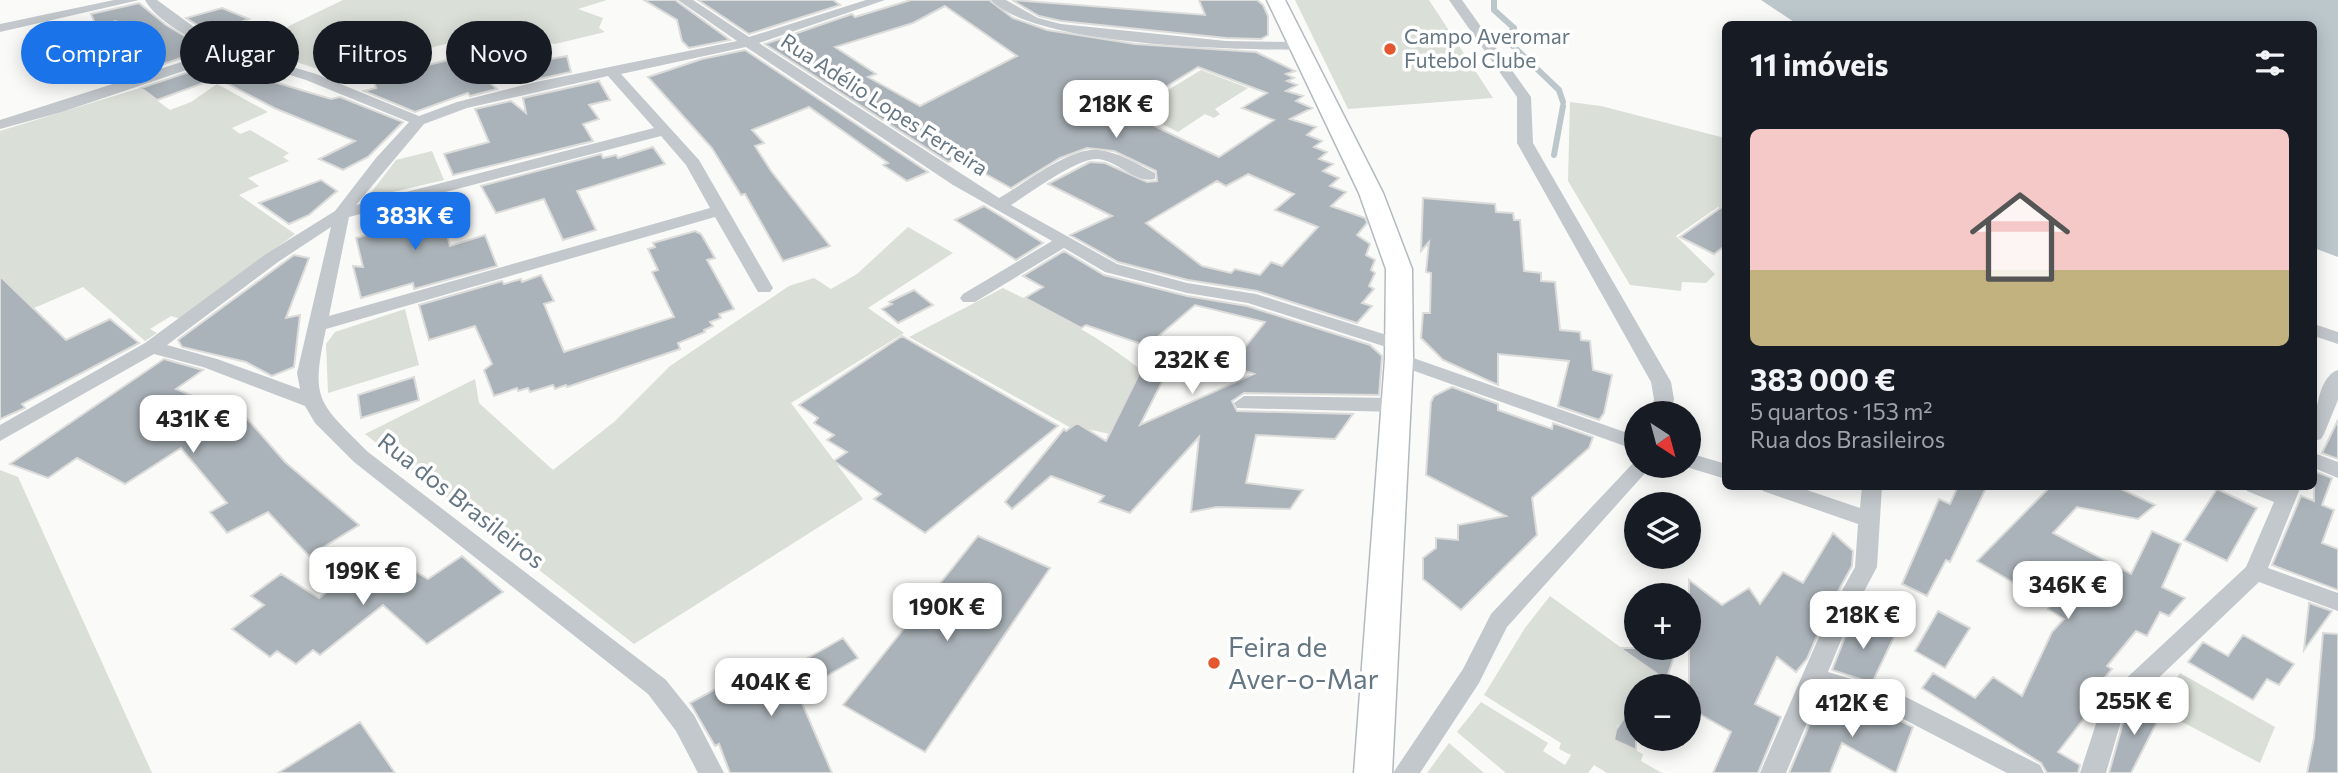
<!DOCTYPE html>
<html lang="pt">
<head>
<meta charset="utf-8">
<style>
	body { margin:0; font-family:Commissioner,sans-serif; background:#20242c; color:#f1f3f6; height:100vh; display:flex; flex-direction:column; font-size:26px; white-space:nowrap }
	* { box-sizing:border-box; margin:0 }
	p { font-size:23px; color:#9ea1a6 }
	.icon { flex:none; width:38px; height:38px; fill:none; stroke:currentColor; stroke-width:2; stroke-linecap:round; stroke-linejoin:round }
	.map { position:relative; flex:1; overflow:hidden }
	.drawer { position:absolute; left:1722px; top:21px; width:595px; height:469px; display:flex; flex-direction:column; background:#171b24; border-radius:10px; box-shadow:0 4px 18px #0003 }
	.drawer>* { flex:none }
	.top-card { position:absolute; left:21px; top:21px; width:665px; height:63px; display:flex; gap:14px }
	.needle { width:46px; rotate:144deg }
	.controls { position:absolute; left:1624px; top:401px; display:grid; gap:14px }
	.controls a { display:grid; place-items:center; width:77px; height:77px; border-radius:50%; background:#171b24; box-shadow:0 4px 18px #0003; font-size:35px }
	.price { position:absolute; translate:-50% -60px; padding:0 16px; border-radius:14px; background:#fff; color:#222; font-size:23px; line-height:46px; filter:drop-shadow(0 2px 4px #0008) }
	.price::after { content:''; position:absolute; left:50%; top:42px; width:21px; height:16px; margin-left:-10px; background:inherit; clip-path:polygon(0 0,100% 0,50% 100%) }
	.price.on { background:#1a73e8; color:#fff }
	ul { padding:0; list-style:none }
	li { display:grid; align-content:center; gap:14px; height:371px; padding:0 28px }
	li+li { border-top:2px solid #363941 }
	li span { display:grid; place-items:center; height:217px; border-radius:10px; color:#555 }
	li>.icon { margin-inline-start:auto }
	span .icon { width:126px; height:126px; fill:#fffc; stroke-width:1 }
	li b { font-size:30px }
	h2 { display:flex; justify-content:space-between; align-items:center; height:84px; padding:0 28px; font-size:30px }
	.pill { padding:0 24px; border-radius:32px; background:#171b24; box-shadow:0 4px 18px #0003; font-size:24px; line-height:63px }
	.pill.on { background:#1a73e8; color:#fff }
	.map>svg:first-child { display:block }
	.green { fill:#dadfd7 }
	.water { fill:#bbc7cb }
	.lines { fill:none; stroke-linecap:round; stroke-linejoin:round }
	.stream { stroke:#bbc7cb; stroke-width:6 }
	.building { fill:#aab3b9; stroke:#dcdcda; stroke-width:2; fill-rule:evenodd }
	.secondary-casing { stroke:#b3babf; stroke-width:3 }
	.street { fill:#c3c8cc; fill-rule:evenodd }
	.secondary { fill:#fff; fill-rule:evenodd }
	.poi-dot { fill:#e4572e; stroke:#fff; stroke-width:2.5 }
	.labels { text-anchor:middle; stroke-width:7; stroke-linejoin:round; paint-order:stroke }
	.far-poi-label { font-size:21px; fill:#657683; stroke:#fff; text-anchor:start }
	.far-street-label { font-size:21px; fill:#657683; stroke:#fff }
	.street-label { font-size:24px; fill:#657683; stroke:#fff }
	.near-poi-label { font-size:28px; fill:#657683; stroke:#fff; text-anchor:start }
</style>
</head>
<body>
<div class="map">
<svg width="2338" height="773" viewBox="0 0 2338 773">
	<rect width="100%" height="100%" fill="#fafaf8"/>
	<path class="green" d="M343,0H607L578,9L603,18L599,28L605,32L555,44L494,31L333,74L260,50L289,26Z
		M1295,0H1429L1493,98L1348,109Z
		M1201,70L1248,88L1215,109L1220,114L1214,118L1205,114L1178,132L1135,110Z
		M217,84L268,112L232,128L240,134L250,130L289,153L283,157L289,161L248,178L259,186L239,195L295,234L181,319L171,316L150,329L157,333L145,341L83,287L34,308L0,276V131L140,88L170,110L191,102Z
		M1570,102L1601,106L1725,138V210L1718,207L1676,236L1715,274L1706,283L1682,282L1681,291L1630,285L1568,181Z
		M432,151L444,180L367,198L396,160Z
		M908,227L953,253L868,308L904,333L791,403L863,499L634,644L365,434L475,379L479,403L553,470L614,422L670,366L789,286L814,278L831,289L857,274Z
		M1003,288C1052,312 1099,336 1141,370L1110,434L1087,429L1077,423L1071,428L909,337Z
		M405,309L419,365L328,393L326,344L335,332Z
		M0,470L18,477L152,773H0Z
		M1550,596L1656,673L1647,686H1636V701L1632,707L1636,710V734L1617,725L1614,740L1643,754L1641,761L1662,773H1607L1594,765L1588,773H1506L1457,732L1481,702L1548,743L1543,751L1565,765L1571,755L1559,749L1561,743L1484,695L1525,628Z
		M2180,673L2275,727L2260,763L2154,707Z
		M1449,743L1484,773H1427Z"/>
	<path class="water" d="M1761,0H2338V257L2314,248V24H1797Z"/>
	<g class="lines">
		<path class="stream" d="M1494,0V10L1514,28L1508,36L1510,43L1559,90L1563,102
			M1554,155L1563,106"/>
	</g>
	<path class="building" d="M644,0H675L730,40L689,48L682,41L677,20Z
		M698,0H833L840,5L749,34Z
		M911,0H989L1013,18L1047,30L1135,44L1256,52L1295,71L1286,74L1294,78L1287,81L1297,85L1286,91L1303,96L1296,101L1312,108L1290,119L1316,127L1307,135L1322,141L1314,147L1327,152L1319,159L1333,164L1323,171L1339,178L1330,186L1346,192L1331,206L1365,218L1367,223L1357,235L1370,244L1366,255L1375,260L1371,270L1375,273L1369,286L1374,289L1362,303L1372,306L1357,323L1257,291L1188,280L1118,262L1070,235L1112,216L1048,184L1090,162L1105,163L1147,182L1157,181L1156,171L1114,151L1087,148L1060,158L1011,188L957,158L948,162L765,44L852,14L855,17ZM945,6L1017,56L920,106L868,77L876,74L835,47L913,23ZM1198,67L1267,93L1242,108L1274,120L1219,157L1125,112ZM1248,174L1294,194L1275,210L1318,227L1282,266L1271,262L1260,275L1235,269L1231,273L1202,266L1146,223L1217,181L1226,186Z
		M1012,0L1205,15L1199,0H1257L1263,5L1268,16V35L1261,39L1226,38L1061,21L1039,16Z
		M139,3L166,25L207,49L126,77L116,69L151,55L116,21L96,26L91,14Z
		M222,8L249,19L239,23L254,31L225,42L186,18Z
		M745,50L928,172L907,181L883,165L888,163L809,107L752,130L764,143L755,146L771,171L830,246L783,261L745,194L741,195L712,148L648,77L702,59Z
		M465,56L469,64L497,89L470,96L468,93L415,112L364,91L376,88L369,67L415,57L419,67Z
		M567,56L571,72L520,83L518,73L531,70L529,63Z
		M221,61L271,81L331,99L340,97L403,122L368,157L343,170L319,159L355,141L274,108L217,78L157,100L141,88Z
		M599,81L610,100L589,105L599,119L583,124L593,141L453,175L444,154L489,142L475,109L511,101L526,113L523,98Z
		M653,147L665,164L577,191L596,230L563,240L544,199L496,213L481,186L601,154L603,158L616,155L618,158Z
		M321,180L337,191L309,215L289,224L259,203Z
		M1423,198L1495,204L1496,212L1513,213L1514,220H1520L1524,271L1541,273V281L1555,282L1560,330L1580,332L1581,340L1590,341L1593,370L1612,375L1604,413L1599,420L1558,406L1569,361L1498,354V385L1443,360L1421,338L1423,313H1430L1431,273L1426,272L1429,242L1421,251Z
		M438,202L450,246L485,235L497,266L414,289L413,283L361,298L353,266L363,267L356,238L367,235L363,221Z
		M1726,204V245L1714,254L1680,237Z
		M984,206L1007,220L1043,243L1016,260L955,220Z
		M695,231L701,234L715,258L707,260L734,309L719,314L721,318L710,322L713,326L704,330L705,332L678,343L680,349L567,387L566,385L555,389L553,385L530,392L528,388L518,391L517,388L494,396L484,370L492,364L475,326L429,340L419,305L502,281L504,284L521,279L522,282L541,275L554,301L544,304L564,352L674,317L652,272L658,270L648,249L655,247L653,243Z
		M1064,251L1104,275L1187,296L1247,306L1370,345L1382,356L1379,395L1244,393L1232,401L1237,411L1353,414L1335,439L1256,435L1246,483L1303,490L1290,509L1217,507L1191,512L1199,437L1130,513L1099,502L1104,496L1051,476L1012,509L1005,502L1064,429L1066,431L1077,423L1106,441L1141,370L1162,382L1140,425L1254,374L1230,366L1265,322L1195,305L1147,346L1086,325L1081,328L1025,298L1043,287L1023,276Z
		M294,255L309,258L286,318L300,315L294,367L272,376L246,362L182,347L178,340Z
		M0,276L66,340L110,319L139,343L22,404L25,408L0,419Z
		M914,290L933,305L898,323L882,309L892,304L889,302Z
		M902,336L1058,426L925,533L874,499L881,494L834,461L847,452L827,440L834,435L814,423L818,418L799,405Z
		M164,359L203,370L176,389L228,411L233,408L243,414L285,462L359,525L309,556L268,512L227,533L210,512L227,503L181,448L125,484L77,458L48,478L10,464Z
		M414,377L419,400L361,418L358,395Z
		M1452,387L1498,404V410L1552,429L1553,423L1593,437L1589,448L1532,498L1537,535L1461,610L1423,579V558L1436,548V538L1458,540V525L1506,516L1426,475L1431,402L1434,396Z
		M2338,420V459L2322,453Z
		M2314,471L2332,478L2322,505L2334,510L2322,543L2338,549V590L2272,565L2301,496L2314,501Z
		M1958,486H1987L1950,562L1946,560L1927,596L1902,584L1939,499L1950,504Z
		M2051,486H2115L2155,505L2138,519L2077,507L2053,533L2131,574L2152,531L2181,544L2162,587L2185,598L2169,616L2160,612L2147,636L2136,631L2107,666L2112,669L2100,683L2106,686L2102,693L2106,694L2098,709L2093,707L2058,752L2080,765L2078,773H2047L2041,763L1922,688L1933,673L1975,698L1993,677L2022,696L2052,632L2064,619L2048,609L2051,605L1977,561Z
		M2217,489L2257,508L2227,561L2184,540Z
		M1833,533L1853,551L1852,566L1830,606L1807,659L1796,672L1777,657L1755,704L1781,717L1758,773H1713L1731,732L1689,708V580L1722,605L1749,588L1760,604L1783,572L1803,583Z
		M978,536L1050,568L925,752L843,705Z
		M462,556L503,592L427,644L383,605L320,655L313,650L296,664L277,651L270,657L232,629L264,605L251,596L281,574L319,598L358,568L378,580L401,563L428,579Z
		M2309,603L2332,611L2304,650Z
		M1938,611L1970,628L1945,668L1915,651Z
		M1853,617L1894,637L1872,683L1832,670Z
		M2323,633L2338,634V773H2307L2314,738Z
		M2243,635L2294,664L2279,685L2267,679L2253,700L2188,662L2203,642L2228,656Z
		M843,638L858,658L809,686L790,675L832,773H730L719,744L715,746L690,703L723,685L730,694L785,663L788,669Z
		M1620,648H1677L1666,680Z
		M1844,699L1876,709L1913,727L1896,773L1842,743L1830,773H1789L1810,723L1818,714L1833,722Z
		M1636,701V750L1614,740L1616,730Z
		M2137,703L2163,710L2131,773H2109L2126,712Z
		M360,722L395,773H278Z"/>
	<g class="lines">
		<defs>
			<path id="secondary" d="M1267,0H1285L1383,193L1412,269L1413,359L1392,773H1354L1385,359L1386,269L1359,193Z"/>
		</defs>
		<use href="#secondary" class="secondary-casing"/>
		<path class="street" d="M114,0H139L0,32V24Z
			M145,0H157L201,32L233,49L316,74L419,116L457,102L536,82L737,41L678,0H693L749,37L866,0H885L759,43L999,198C1024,184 1070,147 1098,150C1119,152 1137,164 1155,173V179C1136,184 1118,161 1098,159C1078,157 1030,193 1011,205L1117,264L1187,283L1256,294L1406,341L1408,345L1399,351L1248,303L1187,293L1105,272L1064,248L975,302H963L960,298L963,294L1052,241L953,185L746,47L621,74L699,160L773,288L770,292H758L715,217L326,329C310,401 318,402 368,452L666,680L694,715L724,773H698L676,731L648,694L354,462L315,423L305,406L203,367L154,354L0,441V425L145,343L266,254L335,211L376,158L409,122L306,80L228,56L62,112L0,129V120L216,51C193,39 158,23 145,0ZM608,76L654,128L356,205L424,124L467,108ZM661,136L686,165L710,208L329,316L349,217ZM331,227L297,373L300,389L217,359L167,345L278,262Z
			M991,0H1006L1038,18L1061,24L1226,41L1296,42L1303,46L1296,50C1230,49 1035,46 991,0Z
			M1449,0H1462L1531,97L1533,143L1671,382L1674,399L1671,413H1651L1654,399L1651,382L1517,143V97Z
			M2314,324L2338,332V344L2314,336Z
			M1399,353L1636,436V450L1392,363L1390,359L1392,355Z
			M2338,370V400L2324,434L2321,439L2314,441C2314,422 2317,376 2338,370Z
			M1244,396L1396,398L1406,405L1396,412L1237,408L1234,403Z
			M1689,453L1726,464V479L1683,466H1689Z
			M2314,453L2338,462V478L2314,468Z
			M1636,460V466H1650L1647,471L1507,627L1479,683L1420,773H1393L1463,669L1491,614Z
			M1760,486H1795L1860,508L1862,486H1882L1877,567L1851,616L1828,672L1898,693L2040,765L2044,773H2007L1882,708L1821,689L1786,773H1760L1828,616L1855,567L1858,524L1763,491Z
			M2244,486H2301L2268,568L2338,593V611L2259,582L2124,711L2106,773H2080L2104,699L2246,567L2274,502L2247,491Z"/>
		<use href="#secondary" class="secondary"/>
	</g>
	<g class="poi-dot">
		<circle cx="1390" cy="49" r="7"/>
		<circle cx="1214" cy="663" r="7"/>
	</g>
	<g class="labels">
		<g class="far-poi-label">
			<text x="1404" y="44">Campo Averomar<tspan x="1404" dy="24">Futebol Clube</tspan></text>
		</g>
		<g class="far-street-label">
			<text transform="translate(884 105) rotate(33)" y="7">Rua Adélio Lopes Ferreira</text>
		</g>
		<g class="street-label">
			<text transform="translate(461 501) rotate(38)" y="8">Rua dos Brasileiros</text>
		</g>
		<g class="near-poi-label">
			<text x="1228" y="657">Feira de<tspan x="1228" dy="32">Aver-o-Mar</tspan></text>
		</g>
	</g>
</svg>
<div class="controls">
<a><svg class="needle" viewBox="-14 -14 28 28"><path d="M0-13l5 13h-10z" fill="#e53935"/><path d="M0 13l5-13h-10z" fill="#9ea1a6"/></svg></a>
<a><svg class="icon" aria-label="layers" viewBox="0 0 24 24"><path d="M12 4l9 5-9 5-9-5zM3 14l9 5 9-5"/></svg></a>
<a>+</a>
<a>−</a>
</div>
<b class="price" style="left:1116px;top:140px">218K €</b>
<b class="price on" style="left:415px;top:252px">383K €</b>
<b class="price" style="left:1192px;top:396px">232K €</b>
<b class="price" style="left:193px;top:455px">431K €</b>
<b class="price" style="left:363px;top:607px">199K €</b>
<b class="price" style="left:2068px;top:621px">346K €</b>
<b class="price" style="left:947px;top:643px">190K €</b>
<b class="price" style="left:1863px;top:651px">218K €</b>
<b class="price" style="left:771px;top:718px">404K €</b>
<b class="price" style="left:2134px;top:737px">255K €</b>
<b class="price" style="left:1852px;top:739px">412K €</b>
<div class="top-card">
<a class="pill on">Comprar</a>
<a class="pill">Alugar</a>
<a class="pill">Filtros</a>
<a class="pill">Novo</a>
</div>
<section class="drawer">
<h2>11 imóveis<svg class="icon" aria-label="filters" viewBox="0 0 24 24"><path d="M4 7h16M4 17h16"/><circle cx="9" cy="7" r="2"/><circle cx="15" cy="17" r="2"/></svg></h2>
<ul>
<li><span style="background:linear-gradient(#f6c9c9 65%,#c2b280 0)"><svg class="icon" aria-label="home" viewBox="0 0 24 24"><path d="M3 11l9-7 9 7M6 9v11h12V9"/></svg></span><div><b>383 000 €</b><p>5 quartos · 153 m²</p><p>Rua dos Brasileiros</p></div></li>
</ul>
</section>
</div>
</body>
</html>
